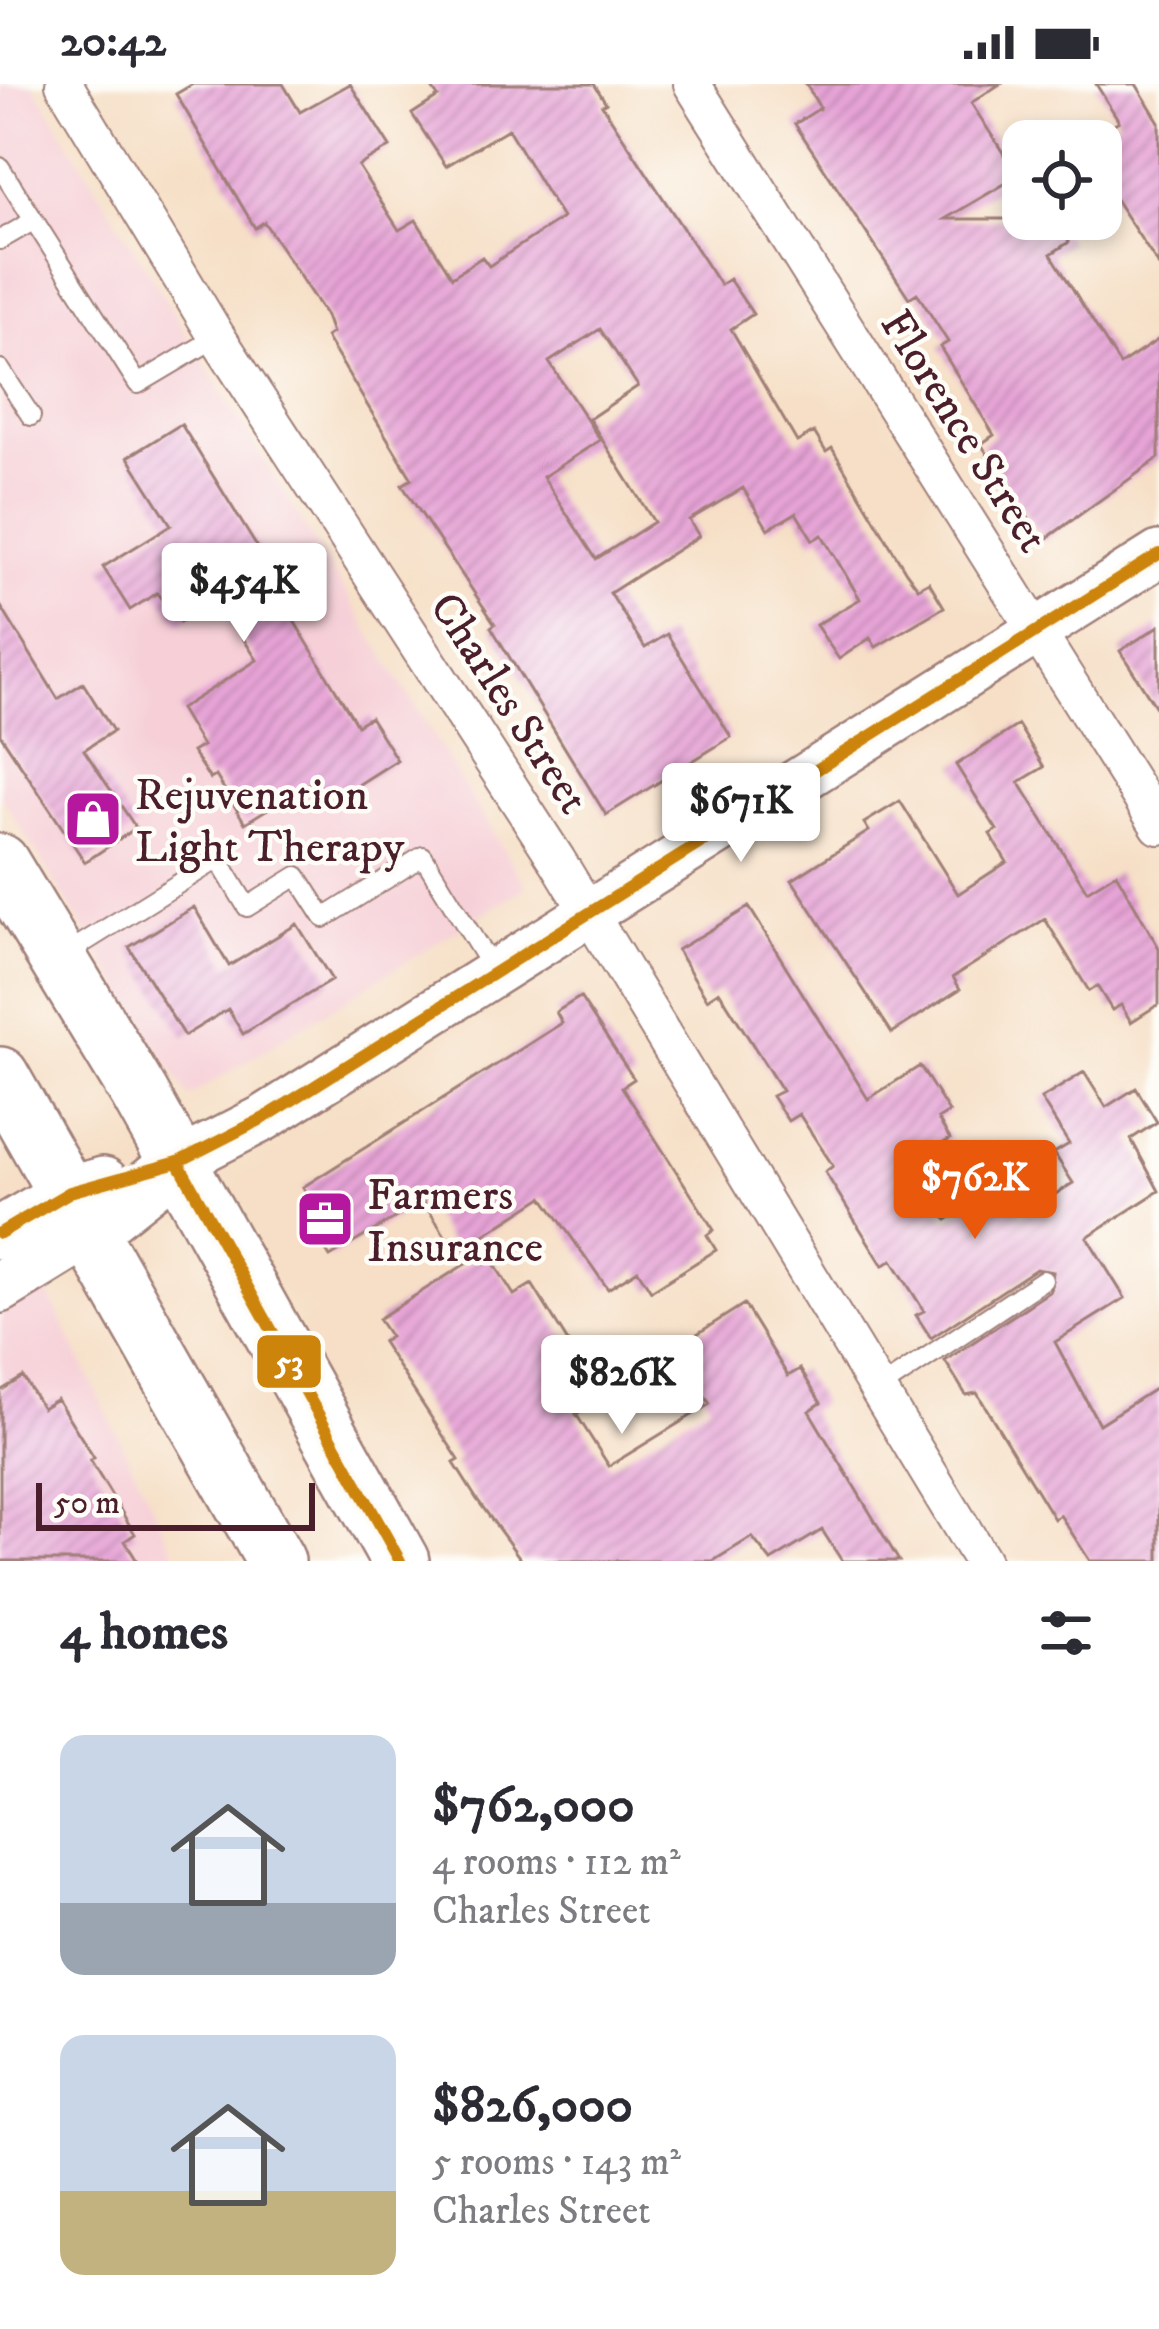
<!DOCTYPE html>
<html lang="en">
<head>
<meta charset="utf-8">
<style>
	body { margin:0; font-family:"IM FELL DW Pica",serif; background:#f7f7f7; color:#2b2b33; height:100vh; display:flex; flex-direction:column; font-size:45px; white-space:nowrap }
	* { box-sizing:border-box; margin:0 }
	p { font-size:39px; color:#7c7c81 }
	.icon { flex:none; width:66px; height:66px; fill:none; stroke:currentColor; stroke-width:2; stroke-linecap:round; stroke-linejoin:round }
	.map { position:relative; height:1477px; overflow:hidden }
	.side { display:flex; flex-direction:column; background:#fff; flex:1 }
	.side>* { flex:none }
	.tools { position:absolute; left:1002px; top:36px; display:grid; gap:24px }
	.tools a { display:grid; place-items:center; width:120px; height:120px; border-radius:24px; background:#fff; box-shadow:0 6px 18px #0003; font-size:60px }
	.scale { position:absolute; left:36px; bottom:30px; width:279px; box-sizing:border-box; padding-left:12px; border:6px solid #4a1f2b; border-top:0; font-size:33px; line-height:42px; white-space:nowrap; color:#4a1f2b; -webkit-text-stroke:9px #fdfcf7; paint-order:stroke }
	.price { position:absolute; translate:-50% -102px; padding:0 27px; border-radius:12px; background:#fff; color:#222; font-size:39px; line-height:78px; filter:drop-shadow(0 3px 6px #0008) }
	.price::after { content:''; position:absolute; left:50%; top:72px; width:36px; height:27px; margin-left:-18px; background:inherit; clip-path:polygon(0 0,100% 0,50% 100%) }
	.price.selected { background:#ea580c; color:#fff }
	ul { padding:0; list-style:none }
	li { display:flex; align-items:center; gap:36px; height:300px; padding:0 60px }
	li span { display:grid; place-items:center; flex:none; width:336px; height:240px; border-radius:24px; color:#555 }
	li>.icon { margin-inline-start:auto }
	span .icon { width:144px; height:144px; fill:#fffc; stroke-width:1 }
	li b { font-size:51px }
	h2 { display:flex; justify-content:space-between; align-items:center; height:144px; padding:0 60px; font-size:51px }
	.status { display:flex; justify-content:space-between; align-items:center; height:84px; padding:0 60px; background:#fff; direction:ltr }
	.status svg { height:33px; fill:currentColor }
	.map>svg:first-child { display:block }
	.built { fill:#f6cfd7 }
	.building { fill:url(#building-hatch); fill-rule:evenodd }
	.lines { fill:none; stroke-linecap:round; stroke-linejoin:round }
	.service-casing { stroke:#a07f78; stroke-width:22 }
	.minor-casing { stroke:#a07f78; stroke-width:40 }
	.tertiary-casing { stroke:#a07f78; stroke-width:50 }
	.secondary-casing { stroke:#a07f78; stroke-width:56 }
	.primary-casing { stroke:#a07f78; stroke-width:62 }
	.service { stroke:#fff; stroke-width:18 }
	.minor { stroke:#fff; stroke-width:36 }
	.tertiary { stroke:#fff; stroke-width:45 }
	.secondary { stroke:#fff; stroke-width:51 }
	.primary { stroke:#fff; stroke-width:57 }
	.bus-1-casing { stroke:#fdfcf7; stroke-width:21 }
	.bus-1 { stroke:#cc840b; stroke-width:12 }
	.labels { text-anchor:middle; stroke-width:9; stroke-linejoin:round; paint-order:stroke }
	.street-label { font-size:45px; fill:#4a1f2b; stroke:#fdfcf7 }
	.poi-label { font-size:45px; fill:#4a1f2b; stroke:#fdfcf7; text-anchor:start }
	.line-badge { stroke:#fdfcf7; stroke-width:4.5 }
	.badge-label { font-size:33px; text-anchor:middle; font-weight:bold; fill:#fff }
</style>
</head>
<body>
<div class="status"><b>20:42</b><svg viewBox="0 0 49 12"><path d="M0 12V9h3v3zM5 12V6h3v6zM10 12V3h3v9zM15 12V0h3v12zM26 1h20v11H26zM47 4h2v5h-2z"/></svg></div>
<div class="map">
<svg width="1159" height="1477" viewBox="0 0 1159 1477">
	<defs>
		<pattern id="building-hatch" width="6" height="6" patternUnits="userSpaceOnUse" patternTransform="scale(3)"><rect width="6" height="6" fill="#e7a4d7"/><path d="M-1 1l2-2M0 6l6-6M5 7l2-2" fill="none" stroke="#bd85af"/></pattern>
	</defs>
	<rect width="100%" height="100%" fill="#fdfcf7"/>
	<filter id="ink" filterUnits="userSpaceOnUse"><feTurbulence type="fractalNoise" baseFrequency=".00833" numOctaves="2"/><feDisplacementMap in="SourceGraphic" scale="24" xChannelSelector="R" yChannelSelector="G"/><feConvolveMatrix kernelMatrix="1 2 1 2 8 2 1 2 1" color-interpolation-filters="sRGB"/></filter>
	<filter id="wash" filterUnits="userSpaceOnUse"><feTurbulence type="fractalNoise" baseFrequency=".004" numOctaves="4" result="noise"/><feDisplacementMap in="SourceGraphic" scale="48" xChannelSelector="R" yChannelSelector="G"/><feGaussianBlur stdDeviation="2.7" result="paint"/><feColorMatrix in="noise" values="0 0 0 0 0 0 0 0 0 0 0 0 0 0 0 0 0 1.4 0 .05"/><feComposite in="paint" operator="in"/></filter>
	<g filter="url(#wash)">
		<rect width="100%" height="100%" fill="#f6dfc6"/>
		<path class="built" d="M0,0H33L526,803L189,1013L0,710Z
			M0,1111L179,1477H0Z"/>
		<g id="blocks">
			<path class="building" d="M193,0H283L300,28L350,0L390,63L358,82L399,146L416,136L452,193L482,173L489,182L562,134L508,45L446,82L412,30L438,13L429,0H594L606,19L602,21L720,201L729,195L753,230L731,245L797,358L814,348L826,368L832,364L906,488L918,504L929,498L944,523L876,563L870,554L839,575L816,541L860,515L822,451L813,456L796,429L768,445L743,404L689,436L699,452L610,509L645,564L667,550L731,653L606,731L491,543L495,540L402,401L412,395L326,253L332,249L326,232L264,138L255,144L176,10ZM600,245L638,302L589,335L654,438L596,475L543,393L600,356L549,278Z
				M806,0H1000L971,19L1018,92L945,135H1055L1069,158L1051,170L1120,281L1159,255V374L1043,457L981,360L994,351L940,263L948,258L917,209L909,214L795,40L820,24Z
				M1096,0H1136L1159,38V182L1101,94V48L1119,37Z
				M181,340L294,523L288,527L357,641L370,633L397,676L339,713L333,704L321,711L313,697L245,739L216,692L210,695L192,668L202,662L180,625L257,576L215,511L180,538L157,509L130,526L103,483L171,441L128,373Z
				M0,521L58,615L83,599L113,647L84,666L136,744L85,778L0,650Z
				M1159,542V628L1120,567Z
				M1018,641L1044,683L1019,698L1087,807L1116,789L1159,864V920L1131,938L1121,921L1112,926L1097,902L1089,907L1045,835L953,893L960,905L892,949L792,796L869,747L864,739L900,717L958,810L1007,778L990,750L997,746L956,681Z
				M194,823L229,882L297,840L332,896L243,950L228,925L184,952L129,863Z
				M749,823L868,1015L920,982L949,1028L938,1035L950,1055L910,1080L947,1136L1003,1100L1022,1131L1073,1099L1054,1069L1069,1060L1041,1015L1084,988L1106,1023L1136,1004L1157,1038L1131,1055L1159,1107L1087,1153L1125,1214L1055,1258L1099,1340L1159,1302V1477H1090L1060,1431L1054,1435L977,1309L966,1311L945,1277L1050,1207L1053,1188L1036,1185L931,1254L916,1231L924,1227L892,1176L883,1182L825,1088L833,1082L799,1030L788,1037L772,1012L782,1007L719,907L707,915L677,866Z
				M580,913L634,995L622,1003L714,1146L707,1151L716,1166L651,1207L638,1186L608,1205L543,1113L456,1169L423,1117L330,1173L298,1123L310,1115L303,1103L562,939L556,928Z
				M486,1167L514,1211L532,1200L602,1313L576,1330L609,1382L710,1320L675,1264L744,1220L788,1292L800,1285L821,1319L809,1327L899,1477H842L822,1446L771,1477L752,1453L713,1477H522L476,1414L454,1379L459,1376L382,1258L390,1253L378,1235Z
				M23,1293L42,1324L57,1315L94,1374L90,1376L135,1450L125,1457L137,1477H0V1307Z"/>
		</g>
	</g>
	<g filter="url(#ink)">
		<use href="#blocks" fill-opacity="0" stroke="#a07f78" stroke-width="3"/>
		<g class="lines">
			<defs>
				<path id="service" d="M0,83L138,300L217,253
					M0,156L33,137
					M0,285L31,332
					M64,871L218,775L247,823L297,792L324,834L423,772L493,886
					M876,1307L1043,1196"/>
				<path id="minor" d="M64,0L217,253L557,776L982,1477
					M692,0L1159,742"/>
				<path id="tertiary" d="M178,1078L264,1034L1159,470"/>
				<path id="secondary" d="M0,1149L70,1108L103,1099
					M0,1203L91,1147L178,1078"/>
				<path id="primary" d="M0,779L139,1009L400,1477
					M0,992L276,1477"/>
			</defs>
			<use href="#service" class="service-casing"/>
			<use href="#minor" class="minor-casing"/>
			<use href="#tertiary" class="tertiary-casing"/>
			<use href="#secondary" class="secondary-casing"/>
			<use href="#primary" class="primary-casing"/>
			<use href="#service" class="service"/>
			<use href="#minor" class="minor"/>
			<use href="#tertiary" class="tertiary"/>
			<use href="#secondary" class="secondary"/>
			<use href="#primary" class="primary"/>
			<defs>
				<path id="bus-1" d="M178,1078L400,1477
					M0,1149L70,1108L178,1078L264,1034L1159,470"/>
			</defs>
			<use href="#bus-1" class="bus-1-casing"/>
			<use href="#bus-1" class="bus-1"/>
		</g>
	</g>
	<defs>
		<symbol id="shop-square" viewBox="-11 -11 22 22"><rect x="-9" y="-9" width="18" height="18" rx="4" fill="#b5179e" stroke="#fdfcf7"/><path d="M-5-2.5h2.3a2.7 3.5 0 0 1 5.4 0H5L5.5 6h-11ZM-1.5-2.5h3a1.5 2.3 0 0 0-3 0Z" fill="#fff"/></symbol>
		<symbol id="office-square" viewBox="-11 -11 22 22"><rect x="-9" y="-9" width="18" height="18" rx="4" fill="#b5179e" stroke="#fdfcf7"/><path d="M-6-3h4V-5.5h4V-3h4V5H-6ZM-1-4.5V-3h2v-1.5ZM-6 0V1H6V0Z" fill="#fff"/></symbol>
	</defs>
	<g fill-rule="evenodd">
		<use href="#shop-square" x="60" y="702" width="66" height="66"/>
		<use href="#office-square" x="292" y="1102" width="66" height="66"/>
	</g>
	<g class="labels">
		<g class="street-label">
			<text transform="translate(966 346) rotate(58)" y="16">Florence Street</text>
			<text transform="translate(511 618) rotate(57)" y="16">Charles Street</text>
		</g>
		<g class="poi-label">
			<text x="135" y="725">Rejuvenation<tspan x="135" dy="52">Light Therapy</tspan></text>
			<text x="367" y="1125">Farmers<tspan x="367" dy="52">Insurance</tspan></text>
		</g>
	</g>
	<rect class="line-badge" x="255" y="1249" width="68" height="57" rx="12" fill="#cc840b"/>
	<g class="badge-label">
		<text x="289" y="1289">53</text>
	</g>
</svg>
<div class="tools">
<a><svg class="icon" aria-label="locate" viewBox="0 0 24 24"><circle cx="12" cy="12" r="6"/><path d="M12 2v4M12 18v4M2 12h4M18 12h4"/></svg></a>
</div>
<div class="scale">50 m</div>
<b class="price" style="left:244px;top:561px">$454K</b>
<b class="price" style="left:741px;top:781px">$671K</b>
<b class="price selected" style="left:975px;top:1158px">$762K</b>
<b class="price" style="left:622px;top:1353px">$826K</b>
</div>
<section class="side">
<h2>4 homes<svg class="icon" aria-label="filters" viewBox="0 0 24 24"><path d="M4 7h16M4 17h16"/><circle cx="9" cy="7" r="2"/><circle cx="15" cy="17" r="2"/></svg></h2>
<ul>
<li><span style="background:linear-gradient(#c9d6e8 70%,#9aa5b1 0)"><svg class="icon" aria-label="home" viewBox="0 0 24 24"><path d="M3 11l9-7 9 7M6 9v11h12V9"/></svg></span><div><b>$762,000</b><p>4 rooms · 112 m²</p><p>Charles Street</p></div></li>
<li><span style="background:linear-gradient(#c9d6e8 65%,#c2b280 0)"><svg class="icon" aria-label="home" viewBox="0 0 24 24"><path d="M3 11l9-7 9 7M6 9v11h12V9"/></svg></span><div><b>$826,000</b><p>5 rooms · 143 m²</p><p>Charles Street</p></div></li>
</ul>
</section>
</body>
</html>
